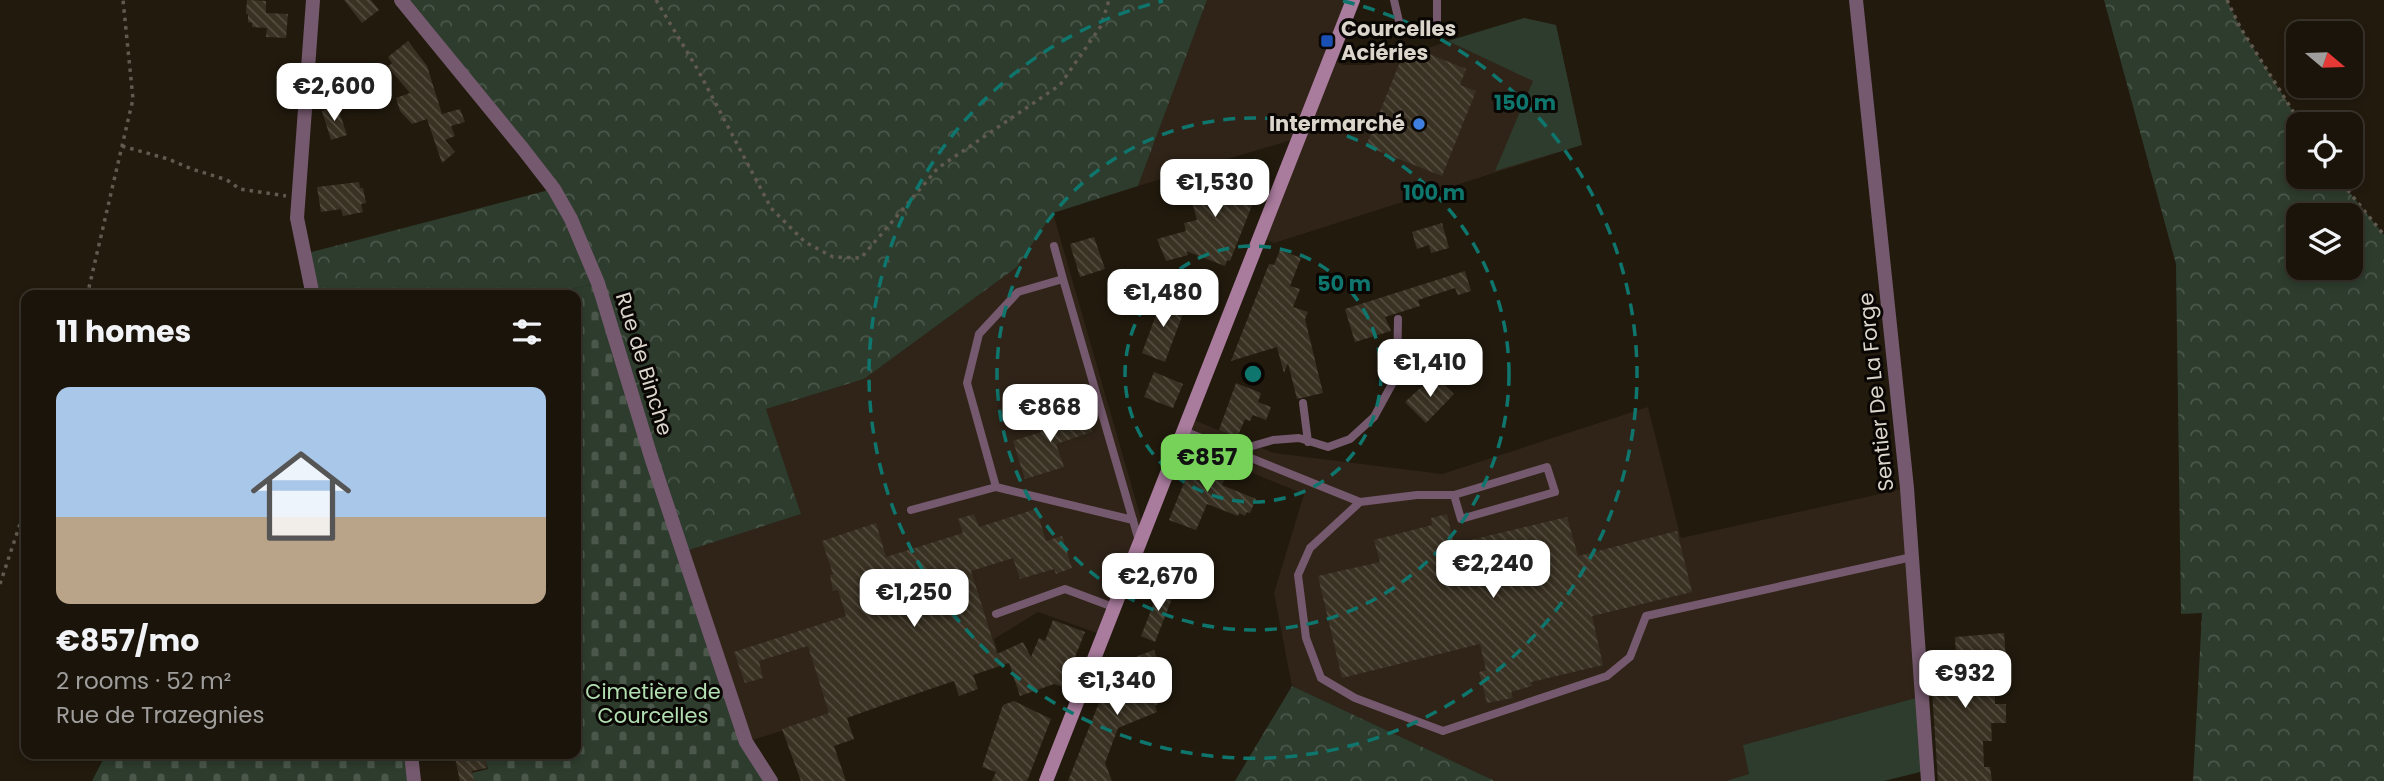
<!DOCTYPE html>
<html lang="en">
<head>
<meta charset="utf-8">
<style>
	body { margin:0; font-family:Poppins,sans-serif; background:#231d13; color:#f1f3f6; height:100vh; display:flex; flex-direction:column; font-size:26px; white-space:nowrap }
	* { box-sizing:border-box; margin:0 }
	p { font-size:23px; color:#9f9e9c }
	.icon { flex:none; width:38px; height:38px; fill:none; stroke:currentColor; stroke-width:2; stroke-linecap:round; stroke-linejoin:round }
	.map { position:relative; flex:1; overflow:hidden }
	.drawer { position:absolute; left:21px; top:290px; width:560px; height:469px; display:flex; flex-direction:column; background:#1a140a; border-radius:14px; box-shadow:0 4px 10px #0003,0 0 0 2px #38332b }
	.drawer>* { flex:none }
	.needle { width:46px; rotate:109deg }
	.buttons { position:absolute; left:2286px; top:21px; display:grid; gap:14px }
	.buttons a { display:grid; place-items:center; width:77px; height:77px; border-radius:14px; background:#1a140a; box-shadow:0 4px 10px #0003,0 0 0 2px #38332b; font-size:35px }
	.price { position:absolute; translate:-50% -60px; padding:0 16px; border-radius:14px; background:#fff; color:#222; font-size:23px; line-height:46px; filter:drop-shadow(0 2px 4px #0008) }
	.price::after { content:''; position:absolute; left:50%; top:42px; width:21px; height:16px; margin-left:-10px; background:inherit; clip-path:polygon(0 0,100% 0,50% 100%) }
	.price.current { background:#77d259; color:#111 }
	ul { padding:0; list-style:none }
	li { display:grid; align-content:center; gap:14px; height:371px; padding:0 35px }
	li span { display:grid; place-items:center; height:217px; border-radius:14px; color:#555 }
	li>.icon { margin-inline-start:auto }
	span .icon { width:126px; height:126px; fill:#fffc; stroke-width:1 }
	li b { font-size:30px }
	h2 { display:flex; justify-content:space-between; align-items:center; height:84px; padding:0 35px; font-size:30px }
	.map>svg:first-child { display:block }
	.industrial { fill:#302418 }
	.green { fill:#2d3c2d }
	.forest { fill:url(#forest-crowns); fill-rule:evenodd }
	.cemetery { fill:url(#cemetery-stones) }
	.building { fill:url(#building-back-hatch) }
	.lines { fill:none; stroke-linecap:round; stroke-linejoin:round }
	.path { stroke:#615a4e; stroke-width:3.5; stroke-dasharray:3.5 5; stroke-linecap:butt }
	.lane { stroke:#75596e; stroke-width:8 }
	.street { stroke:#75596e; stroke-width:14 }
	.secondary { stroke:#a97b9d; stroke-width:14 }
	.ring { fill:none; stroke:#0f766e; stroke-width:3.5; stroke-dasharray:12 9 }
	.transit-dot { fill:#1a4fb4; stroke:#090603; stroke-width:2.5 }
	.shop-dot { fill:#3f7fe0; stroke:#090603; stroke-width:2.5 }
	.labels { text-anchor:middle; stroke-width:6; stroke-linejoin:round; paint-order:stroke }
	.poi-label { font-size:21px; font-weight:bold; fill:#dbd5cc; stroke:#090603; text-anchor:start }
	.street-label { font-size:21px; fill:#dbd5cc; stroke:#090603 }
	.park-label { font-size:21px; fill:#b2dfb1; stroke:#090603 }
	.centre { fill:#0f766e; stroke:#090603; stroke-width:3.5 }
	.ring-label { font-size:21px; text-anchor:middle; font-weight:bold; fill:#0f766e; stroke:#090603; stroke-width:6; stroke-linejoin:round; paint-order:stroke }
</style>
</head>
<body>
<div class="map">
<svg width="2384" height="781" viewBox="0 0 2384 781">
	<defs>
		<pattern id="forest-crowns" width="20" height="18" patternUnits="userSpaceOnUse" patternTransform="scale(1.75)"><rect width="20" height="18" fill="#2d3c2d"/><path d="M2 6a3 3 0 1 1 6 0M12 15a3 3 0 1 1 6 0" fill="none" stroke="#4b574a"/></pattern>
		<pattern id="cemetery-stones" width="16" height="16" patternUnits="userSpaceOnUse" patternTransform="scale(1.75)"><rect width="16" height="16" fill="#2d3c2d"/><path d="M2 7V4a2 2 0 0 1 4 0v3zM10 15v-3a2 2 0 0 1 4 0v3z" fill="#4b574a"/></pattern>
		<pattern id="building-back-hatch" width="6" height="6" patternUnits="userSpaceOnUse" patternTransform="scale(1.75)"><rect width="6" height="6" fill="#393122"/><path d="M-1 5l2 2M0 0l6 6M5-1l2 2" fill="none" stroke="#554e41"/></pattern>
	</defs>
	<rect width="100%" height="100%" fill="#221a0d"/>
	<path class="industrial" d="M1207,0H1353L1330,60L1344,65H1370L1389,60L1524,18L1556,25L1582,145L1274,243L1260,237L1298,138L1138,186Z
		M1053,213L1144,529L1103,635L1038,612L994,639L1001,662L746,742L683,552L801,514L766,409L864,379L1017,267Z
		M1648,407L1681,538L1907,488L1923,696L1744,745L1749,775L1726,781H1495L1292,686L1274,593L1304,494L1179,443L1189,418L1274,453L1442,474Z"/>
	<path class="green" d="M1524,18L1556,25L1582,145L1495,171L1533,81L1448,41Z
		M1923,696L1928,770L1884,781H1726L1749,774L1743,745Z"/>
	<path class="forest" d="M401,0H1207L1138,186L1053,213L1017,267L864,379L766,409L801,514L683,552L598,283L542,296H313L304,254L553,189Z
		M2104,0H2227L2240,27L2301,124H2298V177H2337L2384,235V781H2193L2202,613L2181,614L2176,264ZM2298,215H2350V268H2298Z
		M1292,686L1495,781H1235Z"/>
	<path class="cemetery" d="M598,283L746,742L771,781H460L459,776L488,769L484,754H576V296H542Z
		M106,754H411L414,781H92Z"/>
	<path class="building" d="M247,0L266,1V13L288,14L286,38L266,37L267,28L252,27V23L248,22V14H246Z
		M344,0H371L379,10L362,23Z
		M408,41L427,66L442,114L460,109L465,122L451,126L455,136L445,140L455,152L442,163L427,119L412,124L400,111L396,98L410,93L388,67L392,63L388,57Z
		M1417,49L1466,69L1460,85L1476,91L1442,176L1366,146L1402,57L1412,61Z
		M362,66L370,91L332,103L323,78Z
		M337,105L347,135L331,140L322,111Z
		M1250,169L1253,178L1264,175L1230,261L1227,260L1225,266L1186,251L1188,255L1166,261L1157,239L1186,231L1184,223L1197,220L1188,187Z
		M359,182L360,188H363L366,203L361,204L363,212L343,216L341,209L321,212L317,187Z
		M1442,223L1449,248L1431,253L1429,245L1417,249L1412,232Z
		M1094,237L1105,269L1080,277L1070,244Z
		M1280,250L1301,258L1290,286L1300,289L1293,307L1308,312L1305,319L1323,393L1297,399L1288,363L1284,373L1277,347L1231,361L1269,264L1274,265Z
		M1465,271L1471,291L1458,295L1455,288L1418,300L1420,306L1385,317L1391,331L1355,342L1345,309Z
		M1157,297L1185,308L1165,362L1142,353L1156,315L1151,313Z
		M1154,372L1183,384L1173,408L1144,397Z
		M1434,375L1454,394L1426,423L1405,402Z
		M1236,383L1261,393L1258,402L1271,407L1266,420L1253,415L1250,421L1245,419L1237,438L1219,430Z
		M1084,407L1092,432L1056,444L1064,467L1025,479L1013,441L1041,432L1039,426L1070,417L1069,412Z
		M1196,453L1223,464L1219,477L1225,479L1222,485L1256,499L1250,513L1247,512L1245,516L1239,513L1238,516L1207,504L1196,530L1169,520Z
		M1036,509L1046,541L1062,536L1072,568L1056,574L1054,569L1020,579L1013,558L971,571L997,654L1023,642L1031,657L1039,638L1045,641L1053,620L1085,632L1063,687L1054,684L1020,696L1009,663L973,675L978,689L959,696L954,681L886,704L847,718L854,739L834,746L846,781H801L782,729L829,713L808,646L759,661L763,678L745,683L734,652L846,616L838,590L833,591L830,575L833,574L822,541L876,523L886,557L963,533L958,519L974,514L979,527Z
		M1447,514L1454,544L1567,517L1578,556L1677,531L1692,592L1592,616L1603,665L1531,682L1532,686L1511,692L1513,698L1487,703L1479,672L1486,670L1480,644L1342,678L1318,576L1380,562L1374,540L1432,525L1431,518Z
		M1161,585L1175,591L1155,642L1141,636Z
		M2004,633L2006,659L1965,662L1970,689L1995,688V704H2006V723H1991L1992,741H1983L1984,767H1990L1992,781H1938L1930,660L1952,659V656H1956L1955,637Z
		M1154,650L1164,677L1143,687L1153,691L1158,704L1155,706L1157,712L1118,728L1105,763L1112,781H1068L1110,675L1140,686L1130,659Z
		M1014,701L1051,719L1027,781H992L996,772L982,767L1003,705Z
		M454,754H484L487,768L472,771L474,781H460Z"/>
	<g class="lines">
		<path class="path" d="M656,0L698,70L771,208L805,242L833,257L861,258L938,168L1060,85L1101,26L1109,0
			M2227,0L2240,27L2301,124
			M122,146L168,159L192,169L227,180L240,189L286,196
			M2337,177L2384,235
			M87,296L133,99L123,0
			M0,584L26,506"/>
		<path class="lane" d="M1394,0L1402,34
			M1437,22V0
			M1054,246L1063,279
			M1397,375L1410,371L1429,354
			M1303,403L1308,442
			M1184,431L1360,502L1417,495H1454L1547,467L1555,492L1461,519L1454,495
			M1235,451L1273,440L1299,438L1328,447L1350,439L1374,417L1397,375L1398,319
			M1360,502L1310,548L1298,575L1306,638L1321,678L1355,698L1443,731L1607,676L1630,657L1646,616L1912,557
			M911,510L996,487
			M1133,520L996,487L967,383L979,334L1018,292L1063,279L1139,541
			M996,614L1065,589L1113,607"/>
		<path class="street" d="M401,0L523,149L554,189L571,219L598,283L651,457L746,742L771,781
			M1856,0L1907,488L1928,781
			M313,296L297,218L313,0
			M411,754L414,781"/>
		<path class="secondary" d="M1046,781L1353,0"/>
	</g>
	<g class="ring">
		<circle cx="1253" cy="374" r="128"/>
		<circle cx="1253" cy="374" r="256"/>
		<path d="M1343 1A384 384 0 1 1 1163 1"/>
	</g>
	<rect class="transit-dot" x="1320" y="34" width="14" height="14" rx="3.5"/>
	<circle class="shop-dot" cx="1419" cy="124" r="7"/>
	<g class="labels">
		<g class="poi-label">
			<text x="1341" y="36">Courcelles<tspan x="1341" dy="24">Aciéries</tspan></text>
			<text x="1405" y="131" text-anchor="end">Intermarché</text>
		</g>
		<g class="street-label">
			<text transform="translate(644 364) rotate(73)" y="7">Rue de Binche</text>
			<text transform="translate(1876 392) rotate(-96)" y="7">Sentier De La Forge</text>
		</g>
		<g class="park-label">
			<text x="653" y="699">Cimetière de<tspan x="653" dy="24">Courcelles</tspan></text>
		</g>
	</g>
	<circle cx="1253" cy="374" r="10" class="centre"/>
	<g class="ring-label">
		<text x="1525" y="110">150 m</text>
		<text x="1434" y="200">100 m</text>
		<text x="1344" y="291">50 m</text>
	</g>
</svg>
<div class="buttons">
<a><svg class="needle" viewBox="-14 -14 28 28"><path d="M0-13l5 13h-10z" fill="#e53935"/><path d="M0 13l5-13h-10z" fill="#9f9e9c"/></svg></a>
<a><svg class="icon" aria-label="locate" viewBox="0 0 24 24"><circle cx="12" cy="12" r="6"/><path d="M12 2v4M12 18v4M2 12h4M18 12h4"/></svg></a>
<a><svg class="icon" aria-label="layers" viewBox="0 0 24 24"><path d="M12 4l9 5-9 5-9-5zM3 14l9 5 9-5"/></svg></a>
</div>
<b class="price" style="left:334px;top:123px">€2,600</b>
<b class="price" style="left:1215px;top:219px">€1,530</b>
<b class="price" style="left:1163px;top:329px">€1,480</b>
<b class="price" style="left:1430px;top:399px">€1,410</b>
<b class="price" style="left:1050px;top:444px">€868</b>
<b class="price current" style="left:1207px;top:494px">€857</b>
<b class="price" style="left:1493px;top:600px">€2,240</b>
<b class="price" style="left:1158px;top:613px">€2,670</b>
<b class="price" style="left:914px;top:629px">€1,250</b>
<b class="price" style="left:1965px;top:710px">€932</b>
<b class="price" style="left:1117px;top:717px">€1,340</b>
<section class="drawer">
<h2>11 homes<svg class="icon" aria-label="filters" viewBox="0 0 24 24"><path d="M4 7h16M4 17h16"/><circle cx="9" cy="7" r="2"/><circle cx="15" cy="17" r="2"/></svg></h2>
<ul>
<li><span style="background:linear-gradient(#a9c7e8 60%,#b9a48a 0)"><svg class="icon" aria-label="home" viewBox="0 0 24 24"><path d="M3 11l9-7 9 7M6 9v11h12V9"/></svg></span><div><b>€857/mo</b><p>2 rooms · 52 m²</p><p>Rue de Trazegnies</p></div></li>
</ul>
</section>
</div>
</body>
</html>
